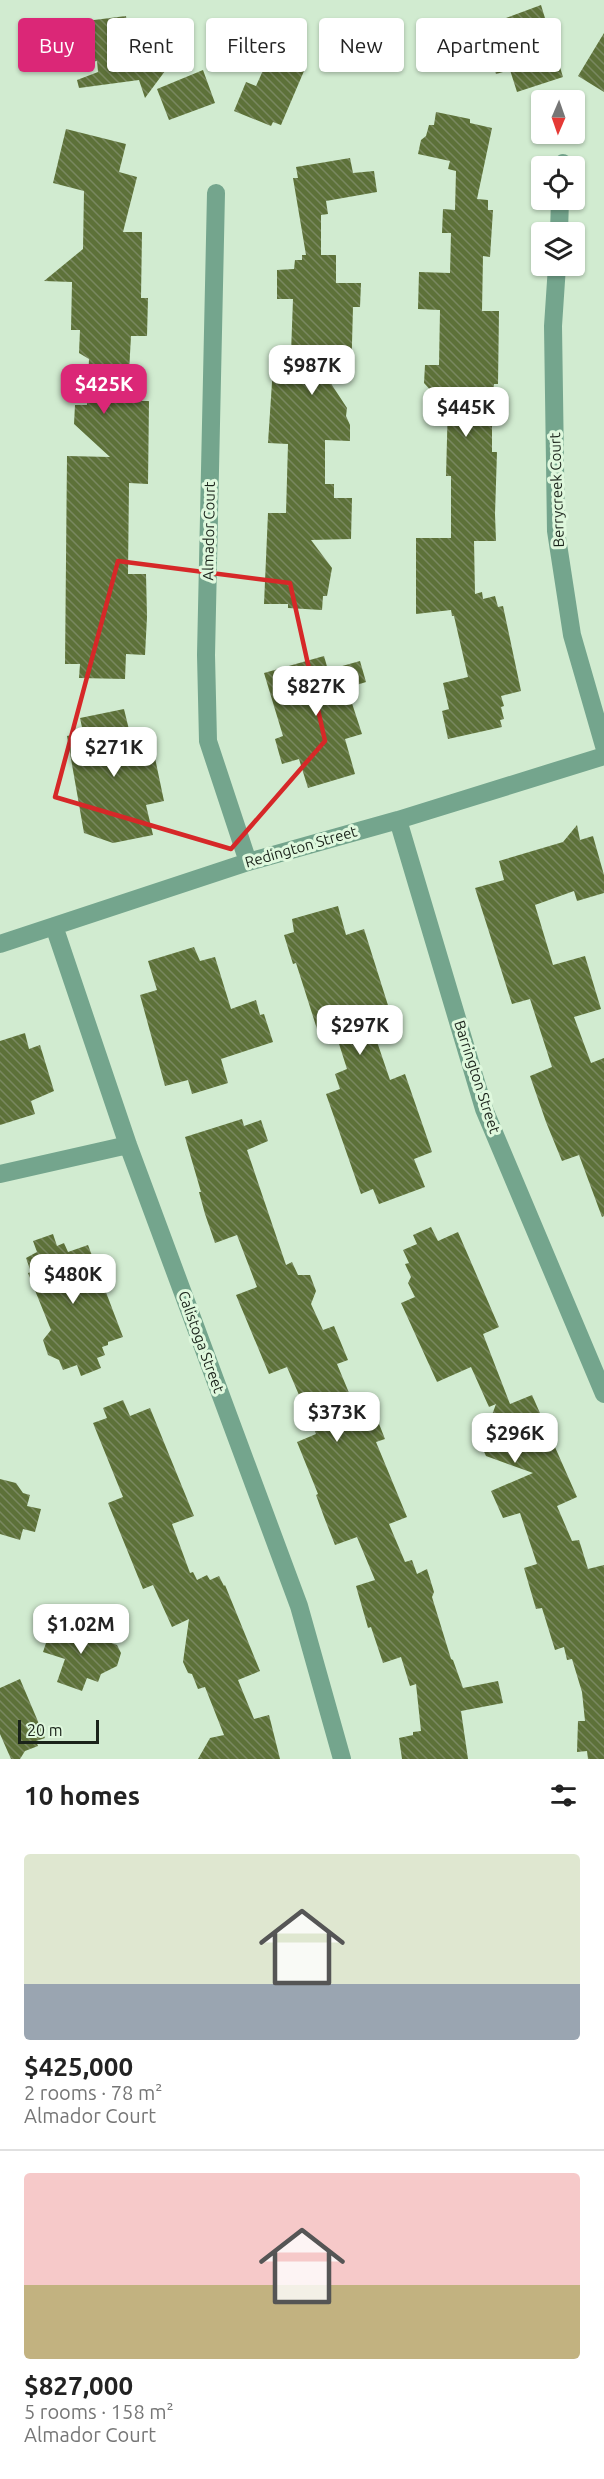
<!DOCTYPE html>
<html lang="en">
<head>
<meta charset="utf-8">
<style>
	body { margin:0; font-family:Ubuntu,sans-serif; background:#f6f6f6; color:#222; height:100vh; display:flex; flex-direction:column; font-size:22px; white-space:nowrap }
	* { box-sizing:border-box; margin:0 }
	p { font-size:20px; color:#767676 }
	.icon { flex:none; width:33px; height:33px; fill:none; stroke:currentColor; stroke-width:2; stroke-linecap:round; stroke-linejoin:round }
	.map { position:relative; height:1759px; overflow:hidden }
	.sheet { display:flex; flex-direction:column; background:#fff; flex:1 }
	.sheet>* { flex:none }
	.banner { position:absolute; left:18px; top:18px; width:568px; height:54px; display:flex; gap:12px }
	.needle { width:39px; rotate:182deg }
	.tools { position:absolute; left:531px; top:90px; display:grid; gap:12px }
	.tools a { display:grid; place-items:center; width:54px; height:54px; border-radius:6px; background:#fff; box-shadow:0 2px 4px #0004; font-size:30px }
	.scale { position:absolute; left:18px; bottom:15px; width:81px; box-sizing:border-box; padding-left:6px; border:3px solid #1a231a; border-top:0; font-size:16px; line-height:21px; white-space:nowrap; color:#1a231a; -webkit-text-stroke:4px #dff8dd; paint-order:stroke }
	.price { position:absolute; translate:-50% -51px; padding:0 14px; border-radius:12px; background:#fff; color:#222; font-size:20px; line-height:39px; filter:drop-shadow(0 2px 3px #0008) }
	.price::after { content:''; position:absolute; left:50%; top:36px; width:18px; height:14px; margin-left:-9px; background:inherit; clip-path:polygon(0 0,100% 0,50% 100%) }
	.price.current { background:#db2777; color:#fff }
	ul { padding:0; list-style:none }
	li { display:grid; align-content:center; gap:12px; height:318px; padding:0 24px }
	li+li { border-top:2px solid #e0e0e0 }
	li span { display:grid; place-items:center; height:186px; border-radius:6px; color:#555 }
	li>.icon { margin-inline-start:auto }
	span .icon { width:108px; height:108px; fill:#fffc; stroke-width:1 }
	li b { font-size:26px }
	h2 { display:flex; justify-content:space-between; align-items:center; height:72px; padding:0 24px; font-size:26px }
	.chip { padding:0 21px; border-radius:6px; background:#fff; box-shadow:0 2px 4px #0004; font-size:21px; line-height:54px }
	.chip.current { background:#db2777; color:#fff }
	.map>svg:first-child { display:block }
	.building { fill:url(#building-back-hatch) }
	.lines { fill:none; stroke-linecap:round; stroke-linejoin:round }
	.minor { stroke:#74a58d; stroke-width:18 }
	.marked { fill:none; stroke:#d62828; stroke-width:4.5; stroke-linejoin:round }
	.labels { text-anchor:middle; stroke-width:6; stroke-linejoin:round; paint-order:stroke }
	.street-label { font-size:15px; fill:#1a231a; stroke:#dff8dd }
</style>
</head>
<body>
<div class="map">
<svg width="604" height="1759" viewBox="0 0 604 1759">
	<defs>
		<pattern id="building-back-hatch" width="6" height="6" patternUnits="userSpaceOnUse" patternTransform="scale(1.5)"><rect width="6" height="6" fill="#5d7139"/><path d="M-1 5l2 2M0 0l6 6M5-1l2 2" fill="none" stroke="#798860"/></pattern>
	</defs>
	<rect width="100%" height="100%" fill="#d1ebd0"/>
	<path class="building" d="M541,5L563,77L517,92L510,70L496,74L482,30L490,24Z
		M126,16L132,59L191,36L145,98L139,80L79,88L77,80L98,72L97,61L83,63L78,22Z
		M604,33V92L578,76Z
		M275,48L294,56L290,65L304,71L281,125L273,122L271,126L234,111L246,82L256,86L270,55L272,56Z
		M203,70L215,103L169,120L157,89Z
		M436,112L470,119V123L492,128L477,199L488,200V210H493L490,257L483,256L482,311H499L498,384H494L492,404V452H497L495,514L496,541H474L475,594L482,592L483,599L495,596L498,607L503,606L521,691L501,696L504,706L501,707L504,719L500,720L502,727L448,739L442,711L449,709L443,683L468,677L454,616H452L451,610L416,614V538H451V476H446L448,402H437V394H434L424,383L425,365H439L440,310L418,309L419,272L450,273L451,233H442L443,209L455,210L456,171L448,169L450,161L418,154L421,140L426,136L429,125H434Z
		M66,129L126,144L119,172L137,177L123,232H142L141,298H148L147,336H131L128,390L143,391L142,401H149L148,484L129,483L128,574H146L147,617L145,655L126,654L125,679L79,678L80,664H65L67,456L110,457L74,424L75,405H87L89,359L79,353L80,330H71L72,282L44,281L83,249L84,191L53,183Z
		M350,158L353,173L374,171L377,192L326,201L328,214L321,215V255H336V283H361L360,307H353L351,380L328,379L347,408L346,416L350,425V441L325,440V484H334V498H352L351,539L311,540L332,568L327,596H323L322,610L288,608V604H264L268,513H286L288,444L268,443L274,352L291,353L293,299H277V270L294,269L295,260H302V255H306L293,178H298L296,167Z
		M324,656L328,670L360,661L366,682L347,688L362,734L345,739L355,774L308,788L299,759L282,764L275,739L283,736L264,673Z
		M124,709L131,738L150,734L164,801L146,805L153,835L113,843L84,833L67,736L83,732L80,718Z
		M577,825L580,840L593,836L604,875V893L577,901L574,891L535,905L553,965L585,956L601,1009L574,1017L591,1063L604,1058V1216L602,1217L579,1155L562,1161L546,1122L530,1076L552,1067L530,999L512,1004L475,888L504,880L499,861L563,842Z
		M338,906L346,935L364,929L392,1018L371,1024L390,1080L405,1074L432,1152L414,1159L425,1187L379,1204L373,1189L361,1194L326,1094L340,1089L335,1074L347,1069L333,1025L317,1029L296,963L293,964L284,935L294,932L292,919Z
		M194,947L200,961L215,957L231,1009L256,1000L260,1015L264,1014L273,1042L221,1059L228,1083L192,1094L188,1080L165,1086L140,995L157,990L148,961Z
		M25,1033L29,1049L40,1045L54,1091L31,1101L35,1114L0,1125V1041Z
		M242,1119L244,1126L261,1120L268,1141L247,1150L286,1265L292,1262L298,1275H310L316,1291L311,1304L323,1330L334,1326L348,1360L337,1364L357,1412L372,1406L385,1439L376,1442L407,1517L389,1524L405,1562L412,1560L417,1574L427,1569L434,1592L432,1597L451,1659L453,1660L463,1688L498,1681L503,1703L461,1711L468,1759H402L399,1738L413,1735V1732L421,1731L416,1684L410,1686L401,1657L383,1663L371,1627L368,1628L356,1586L375,1580L357,1537L335,1545L324,1517L316,1495L318,1494L297,1442L316,1434L301,1394L299,1395L287,1367L269,1374L236,1295L257,1287L237,1235L215,1243L205,1214L199,1192H201L185,1137Z
		M431,1227L438,1241L458,1232L499,1327L483,1334L510,1404L532,1395L577,1497L557,1506L572,1541L579,1540L588,1569L604,1565V1759H588L587,1751L577,1752L578,1721H585L582,1692L572,1659L567,1660L564,1647L555,1650L542,1608L536,1609L524,1568L537,1564L520,1513L503,1518L491,1491L533,1473L486,1456L481,1445L496,1404L489,1407L471,1367L437,1382L401,1303L415,1297L408,1283L411,1277L405,1264L409,1263L403,1250L417,1244L413,1235Z
		M53,1234L57,1246L64,1243L68,1252L88,1245L123,1337L108,1342V1345L102,1347L105,1355L97,1358L101,1368L81,1376L77,1365L63,1370L59,1360L48,1355L43,1340L51,1330L28,1273L31,1272L26,1258L37,1252L33,1241Z
		M123,1400L130,1416L150,1408L194,1516L172,1524L190,1573L193,1572L197,1580L207,1575L210,1580L219,1576L224,1586L225,1585L260,1671L238,1680L254,1719L269,1715L280,1759H198L210,1738L224,1735L205,1687L198,1689L192,1674L188,1673L183,1662L189,1619L172,1627L153,1585L143,1589L108,1503L123,1497L93,1423L107,1418L103,1408Z
		M0,1479L16,1483L23,1493L30,1495L27,1506L41,1509L35,1532L23,1529L20,1540L0,1534Z
		M53,1622L117,1645L121,1653L117,1666L101,1674L98,1682L87,1678L82,1691L57,1682L65,1659L43,1652Z
		M20,1679L45,1738L36,1741L38,1746L25,1751L20,1759H11L0,1734V1688Z"/>
	<g class="lines">
		<path class="minor" d="M562,166L563,163
			M216,193L206,655L208,741L248,862
			M559,232L560,200
			M557,266L553,326L556,531L572,635L604,746
			M398,820L484,1109L604,1394
			M54,926L128,1145L299,1606L342,1759
			M0,944L248,862L398,820L604,756
			M0,1174L128,1145"/>
	</g>
	<path class="marked" d="M118,561L290,583L325,741L231,849L55,797Z"/>
	<g class="labels">
		<g class="street-label">
			<text transform="translate(557 490) rotate(-92)" y="5">Berrycreek Court</text>
			<text transform="translate(209 531) rotate(-89)" y="5">Almador Court</text>
			<text transform="translate(301 847) rotate(-16)" y="5">Redington Street</text>
			<text transform="translate(477 1077) rotate(72)" y="5">Barrington Street</text>
			<text transform="translate(201 1342) rotate(70)" y="5">Calistoga Street</text>
		</g>
	</g>
</svg>
<div class="tools">
<a><svg class="needle" viewBox="-14 -14 28 28"><path d="M0-13l5 13h-10z" fill="#e53935"/><path d="M0 13l5-13h-10z" fill="#767676"/></svg></a>
<a><svg class="icon" aria-label="locate" viewBox="0 0 24 24"><circle cx="12" cy="12" r="6"/><path d="M12 2v4M12 18v4M2 12h4M18 12h4"/></svg></a>
<a><svg class="icon" aria-label="layers" viewBox="0 0 24 24"><path d="M12 4l9 5-9 5-9-5zM3 14l9 5 9-5"/></svg></a>
</div>
<div class="scale">20 m</div>
<b class="price" style="left:312px;top:396px">$987K</b>
<b class="price current" style="left:104px;top:415px">$425K</b>
<b class="price" style="left:466px;top:438px">$445K</b>
<b class="price" style="left:316px;top:717px">$827K</b>
<b class="price" style="left:114px;top:778px">$271K</b>
<b class="price" style="left:360px;top:1056px">$297K</b>
<b class="price" style="left:73px;top:1305px">$480K</b>
<b class="price" style="left:337px;top:1443px">$373K</b>
<b class="price" style="left:515px;top:1464px">$296K</b>
<b class="price" style="left:81px;top:1655px">$1.02M</b>
<div class="banner">
<a class="chip current">Buy</a>
<a class="chip">Rent</a>
<a class="chip">Filters</a>
<a class="chip">New</a>
<a class="chip">Apartment</a>
</div>
</div>
<section class="sheet">
<h2>10 homes<svg class="icon" aria-label="filters" viewBox="0 0 24 24"><path d="M4 7h16M4 17h16"/><circle cx="9" cy="7" r="2"/><circle cx="15" cy="17" r="2"/></svg></h2>
<ul>
<li><span style="background:linear-gradient(#dfe7d0 70%,#9aa5b1 0)"><svg class="icon" aria-label="home" viewBox="0 0 24 24"><path d="M3 11l9-7 9 7M6 9v11h12V9"/></svg></span><div><b>$425,000</b><p>2 rooms · 78 m²</p><p>Almador Court</p></div></li>
<li><span style="background:linear-gradient(#f6c9c9 60%,#c2b280 0)"><svg class="icon" aria-label="home" viewBox="0 0 24 24"><path d="M3 11l9-7 9 7M6 9v11h12V9"/></svg></span><div><b>$827,000</b><p>5 rooms · 158 m²</p><p>Almador Court</p></div></li>
</ul>
</section>
</body>
</html>
